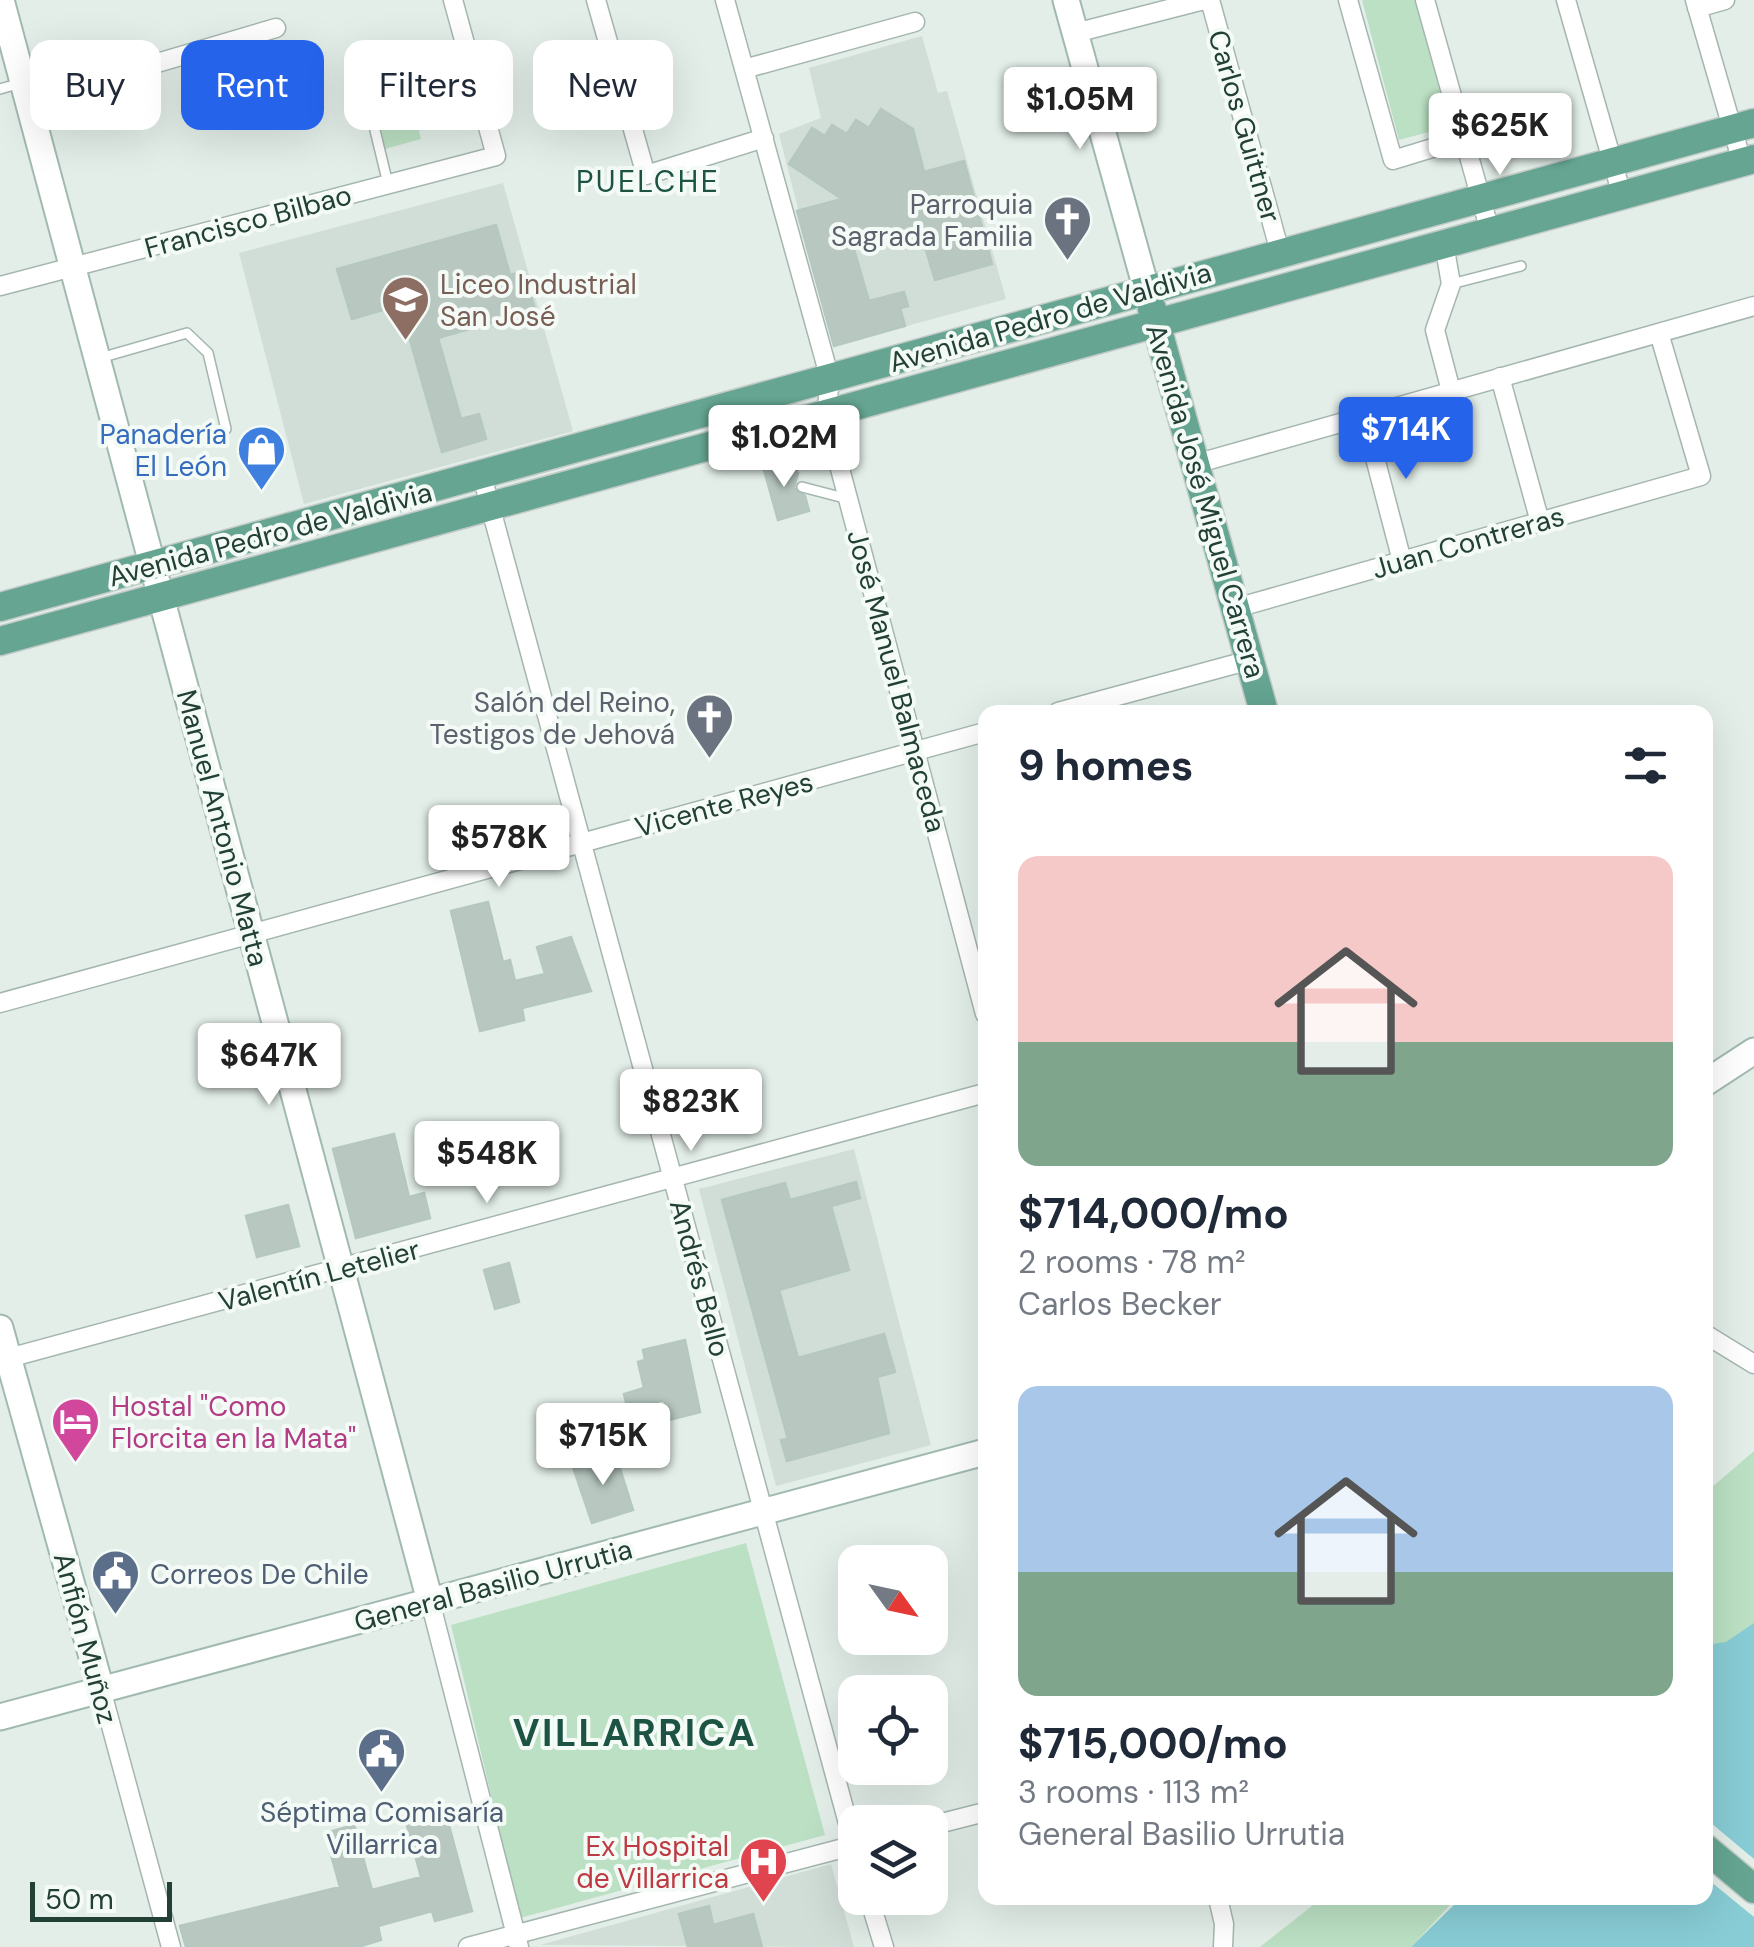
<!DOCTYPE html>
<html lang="en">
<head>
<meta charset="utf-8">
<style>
	body { margin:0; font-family:"DM Sans",sans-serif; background:#f6f6f7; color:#1f2937; height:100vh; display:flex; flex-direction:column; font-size:38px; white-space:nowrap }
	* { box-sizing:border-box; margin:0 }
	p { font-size:32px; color:#747a83 }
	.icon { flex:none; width:55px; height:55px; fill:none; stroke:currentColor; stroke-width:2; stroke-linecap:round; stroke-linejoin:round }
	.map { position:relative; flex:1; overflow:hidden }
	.panel { position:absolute; left:978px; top:705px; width:735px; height:1200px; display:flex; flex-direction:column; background:#fff; border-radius:20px; box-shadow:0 10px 40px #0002 }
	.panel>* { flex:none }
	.guide { position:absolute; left:30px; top:40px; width:798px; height:90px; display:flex; gap:20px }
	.needle { width:65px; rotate:123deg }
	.controls { position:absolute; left:838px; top:1545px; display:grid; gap:20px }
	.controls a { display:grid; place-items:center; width:110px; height:110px; border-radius:20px; background:#fff; box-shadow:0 10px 40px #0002; font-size:50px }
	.scale { position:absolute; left:30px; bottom:25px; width:142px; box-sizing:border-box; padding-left:10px; border:5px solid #224036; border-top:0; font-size:28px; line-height:35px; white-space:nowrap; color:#224036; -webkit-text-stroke:8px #f4faf6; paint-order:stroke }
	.price { position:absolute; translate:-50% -85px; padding:0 22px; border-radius:10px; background:#fff; color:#222; font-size:32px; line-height:65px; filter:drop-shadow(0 2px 5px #0008) }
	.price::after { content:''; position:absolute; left:50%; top:60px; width:30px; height:22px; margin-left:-15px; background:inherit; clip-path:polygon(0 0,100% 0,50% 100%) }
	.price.active { background:#2563eb; color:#fff }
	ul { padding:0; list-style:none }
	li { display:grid; align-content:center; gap:20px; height:530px; padding:0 40px }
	li span { display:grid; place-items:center; height:310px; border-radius:20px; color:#555 }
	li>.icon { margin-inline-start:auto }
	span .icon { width:180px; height:180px; fill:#fffc; stroke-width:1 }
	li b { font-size:42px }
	h2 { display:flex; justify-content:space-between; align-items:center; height:120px; padding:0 40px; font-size:42px }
	.pill { padding:0 35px; border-radius:20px; background:#fff; box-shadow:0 10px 40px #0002; font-size:35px; line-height:90px }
	.pill.active { background:#2563eb; color:#fff }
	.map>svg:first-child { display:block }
	.built { fill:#d1ddd7 }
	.green { fill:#bbe0c3 }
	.water { fill:#88ccd5 }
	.pier { fill:#e3eee8 }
	.building { fill:#b8c8c1; stroke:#b5c8bf; stroke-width:2.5 }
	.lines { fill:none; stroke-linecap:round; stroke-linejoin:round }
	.lane-casing { stroke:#a5b6af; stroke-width:12 }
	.street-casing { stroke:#a5b6af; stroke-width:21 }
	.secondary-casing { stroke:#a1bab0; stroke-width:29 }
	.primary-casing { stroke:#c1cac7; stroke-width:31 }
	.lane { stroke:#fff; stroke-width:9 }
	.street { stroke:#fff; stroke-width:18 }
	.secondary { stroke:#fff; stroke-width:25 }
	.primary { stroke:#65a592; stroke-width:28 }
	.labels { text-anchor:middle; stroke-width:8; stroke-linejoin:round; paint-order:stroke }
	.street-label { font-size:28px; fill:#224036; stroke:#f4faf6 }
	.worship-label { font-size:28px; fill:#5b616d; stroke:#f4faf6; text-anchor:end }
	.education-label { font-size:28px; fill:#785e54; stroke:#f4faf6; text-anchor:start }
	.shop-label { font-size:28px; fill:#366cbe; stroke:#f4faf6; text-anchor:end }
	.hotel-label { font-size:28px; fill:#b23c85; stroke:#f4faf6; text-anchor:start }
	.service-label { font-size:28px; fill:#4e5e75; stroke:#f4faf6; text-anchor:start }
	.health-label { font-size:28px; fill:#be3a42; stroke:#f4faf6; text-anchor:end }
	.neighbourhood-label { font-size:30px; letter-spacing:2.5px; fill:#1c5343; stroke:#f4faf6 }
	.district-label { font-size:38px; font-weight:bold; letter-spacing:2.5px; fill:#1c5343; stroke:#f4faf6 }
</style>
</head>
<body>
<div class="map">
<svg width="1754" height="1947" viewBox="0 0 1754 1947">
	<rect width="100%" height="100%" fill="#e3eee8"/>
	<path class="built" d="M922,36L938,93L947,91L1006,299L833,346L779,134L821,118L809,68Z
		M503,183L573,431L304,504L239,253Z
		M854,1149L931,1445L776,1486L699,1189Z
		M831,1864L854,1947L540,1945Z"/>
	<path class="green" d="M1362,0H1418L1451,126L1399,140Z
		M408,90L421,139L385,149L372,99Z
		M1754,1451V1947H1423L1705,1898L1723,1643L1705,1645V1493Z
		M746,1543L825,1835L520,1918L451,1625Z
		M1322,1898H1446L1451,1904L1411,1947H1260Z"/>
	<path class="water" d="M1754,1623V1947H1411L1461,1898H1705V1645L1726,1642Z"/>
	<path class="pier" d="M1705,1818L1754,1859V1917L1705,1877Z"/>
	<path class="building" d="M881,109L913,129L924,172L964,161L992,264L935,280L920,230L853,246L869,301L904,292L908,306L900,308L905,326L834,346L797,211L842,199L789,164L812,128L825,136L832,125L847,134L856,120L869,128Z
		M496,225L510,275L524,271L535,310L438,338L461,419L479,414L486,439L442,452L400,305L352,319L337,269Z
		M780,457L790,471L798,473L794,488L805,496L809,511L778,520L764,470L770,460Z
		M488,902L503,962L510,960L515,981L545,974L537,947L571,937L591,991L522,1008L524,1020L480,1031L451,911Z
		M394,1134L409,1197L424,1193L430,1218L356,1238L333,1149Z
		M856,1182L860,1198L831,1206L849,1270L779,1290L798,1358L884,1334L895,1372L877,1377L889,1433L787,1461L781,1440L788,1439L722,1200L785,1183L790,1200Z
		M288,1205L299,1246L257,1257L246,1216Z
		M509,1263L519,1302L495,1309L484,1270Z
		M685,1340L700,1412L669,1420L664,1400L628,1410L624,1394L644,1388L638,1362L645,1360L643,1350Z
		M615,1453L633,1510L592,1523L573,1467Z
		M444,1807L472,1911L435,1921L432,1911L378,1926L381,1940L358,1947H186L180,1926L340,1887L325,1833L354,1825L372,1890L421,1877L405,1818Z
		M709,1906L713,1925L753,1914L762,1947H688L679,1914Z"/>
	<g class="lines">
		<defs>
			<path id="lane" d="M0,89L21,83
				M388,184L366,93L401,85
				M1451,284L1521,266
				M100,358L187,333L208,353L226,429
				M739,445L762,462
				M788,455L795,429
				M796,465L832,436
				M802,487L848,499"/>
			<path id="street" d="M596,0L646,175L764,138
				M725,0L830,379L826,416L985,1014
				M1210,0L1280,252
				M1348,0L1393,160L1462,139
				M1425,0L1490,231
				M1566,0L1622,195
				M1695,0L1742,162
				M1697,8L1725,0
				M1075,33L1204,0
				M744,69L915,22
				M28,101L276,28
				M1444,244L1451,284L1435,330L1451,391
				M0,286L496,156L453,0
				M1500,377L1540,522
				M1364,416L1402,561
				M1195,464L1754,306
				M482,476L855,1849
				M1236,608L1701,476L1659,333
				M1058,712L1250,660
				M0,1003L985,732
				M1705,1334L1754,1364
				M1,1360L985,1093
				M430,1601L519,1947
				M101,1689L171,1947
				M930,1826L985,1812
				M869,1898L884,1947
				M1218,1898L1224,1924L1223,1947
				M468,1947L855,1845"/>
			<path id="secondary" d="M1,0L430,1601
				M1066,0L1146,288
				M1705,1083L1754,1051
				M0,1328L101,1689
				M0,1717L985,1452"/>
			<path id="primary" d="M1152,309L1264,712
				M0,607L1754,123
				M0,641L1754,159
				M1705,1848L1754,1889"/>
		</defs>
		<use href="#lane" class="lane-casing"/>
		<use href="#street" class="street-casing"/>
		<use href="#secondary" class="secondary-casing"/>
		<use href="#primary" class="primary-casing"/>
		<use href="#lane" class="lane"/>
		<use href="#street" class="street"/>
		<use href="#secondary" class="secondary"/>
		<use href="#primary" class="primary"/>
	</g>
	<defs>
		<symbol id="church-pin" viewBox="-11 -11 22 30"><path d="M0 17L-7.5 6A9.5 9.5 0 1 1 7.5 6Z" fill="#6b7280" stroke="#f4faf6"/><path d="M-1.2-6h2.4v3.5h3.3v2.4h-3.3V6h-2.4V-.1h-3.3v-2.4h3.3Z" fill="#fff"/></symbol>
		<symbol id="school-pin" viewBox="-11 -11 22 30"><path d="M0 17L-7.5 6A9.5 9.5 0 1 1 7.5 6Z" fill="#8d6e63" stroke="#f4faf6"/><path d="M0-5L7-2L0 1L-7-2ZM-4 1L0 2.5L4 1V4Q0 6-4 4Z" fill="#fff"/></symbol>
		<symbol id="shop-pin" viewBox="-11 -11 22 30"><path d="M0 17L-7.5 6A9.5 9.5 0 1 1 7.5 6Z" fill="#3f7fe0" stroke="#f4faf6"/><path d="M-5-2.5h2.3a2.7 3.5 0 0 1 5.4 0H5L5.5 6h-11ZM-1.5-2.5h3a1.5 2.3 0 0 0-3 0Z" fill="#fff"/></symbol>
		<symbol id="hotel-pin" viewBox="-11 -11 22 30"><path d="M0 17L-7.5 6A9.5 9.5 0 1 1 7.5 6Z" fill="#d1479c" stroke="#f4faf6"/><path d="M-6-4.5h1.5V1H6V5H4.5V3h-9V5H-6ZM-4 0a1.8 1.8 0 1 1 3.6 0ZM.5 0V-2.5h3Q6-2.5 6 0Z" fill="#fff"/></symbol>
		<symbol id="civic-pin" viewBox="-11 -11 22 30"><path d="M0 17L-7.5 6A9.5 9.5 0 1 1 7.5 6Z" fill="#5c6f8a" stroke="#f4faf6"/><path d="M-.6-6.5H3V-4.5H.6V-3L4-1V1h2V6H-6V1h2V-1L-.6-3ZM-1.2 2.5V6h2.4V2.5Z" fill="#fff"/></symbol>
		<symbol id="hospital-pin" viewBox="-11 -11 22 30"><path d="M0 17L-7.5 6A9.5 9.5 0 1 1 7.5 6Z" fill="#e0444e" stroke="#f4faf6"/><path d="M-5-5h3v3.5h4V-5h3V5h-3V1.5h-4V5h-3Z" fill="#fff"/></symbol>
	</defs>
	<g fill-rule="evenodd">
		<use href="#church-pin" x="1040" y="192" width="55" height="75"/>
		<use href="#school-pin" x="378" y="272" width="55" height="75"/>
		<use href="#shop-pin" x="234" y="422" width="55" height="75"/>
		<use href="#church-pin" x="682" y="690" width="55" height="75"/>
		<use href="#hotel-pin" x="48" y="1394" width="55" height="75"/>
		<use href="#civic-pin" x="88" y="1546" width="55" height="75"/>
		<use href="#civic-pin" x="354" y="1724" width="55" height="75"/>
		<use href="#hospital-pin" x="736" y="1834" width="55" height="75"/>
	</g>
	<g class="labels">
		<g class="street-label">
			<text transform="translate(1245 126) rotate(74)" y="10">Carlos Guittner</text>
			<text transform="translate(248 221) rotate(-15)" y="10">Francisco Bilbao</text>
			<text transform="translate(1050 317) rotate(-16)" y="10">Avenida Pedro de Valdivia</text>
			<text transform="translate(1206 501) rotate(74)" y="10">Avenida José Miguel Carrera</text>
			<text transform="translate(270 534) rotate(-15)" y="10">Avenida Pedro de Valdivia</text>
			<text transform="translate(1468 542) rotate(-16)" y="10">Juan Contreras</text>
			<text transform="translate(897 681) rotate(75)" y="10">José Manuel Balmaceda</text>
			<text transform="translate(724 804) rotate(-15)" y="10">Vicente Reyes</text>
			<text transform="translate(223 828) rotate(75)" y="10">Manuel Antonio Matta</text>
			<text transform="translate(319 1275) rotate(-15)" y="10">Valentín Letelier</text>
			<text transform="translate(700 1278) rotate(75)" y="10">Andrés Bello</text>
			<text transform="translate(493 1585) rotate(-15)" y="10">General Basilio Urrutia</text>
			<text transform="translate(86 1638) rotate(75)" y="10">Anfión Muñoz</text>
		</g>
		<g class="worship-label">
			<text x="1033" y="214">Parroquia<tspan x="1033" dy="32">Sagrada Familia</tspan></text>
			<text x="675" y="712">Salón del Reino,<tspan x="675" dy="32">Testigos de Jehová</tspan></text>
		</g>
		<g class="education-label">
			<text x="440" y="294">Liceo Industrial<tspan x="440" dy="32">San José</tspan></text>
		</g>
		<g class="shop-label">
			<text x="227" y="444">Panadería<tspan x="227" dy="32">El León</tspan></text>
		</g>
		<g class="hotel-label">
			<text x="111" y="1416">Hostal "Como<tspan x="111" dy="32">Florcita en la Mata"</tspan></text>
		</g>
		<g class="service-label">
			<text x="150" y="1584">Correos De Chile</text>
			<text x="382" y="1822" text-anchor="middle">Séptima Comisaría<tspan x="382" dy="32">Villarrica</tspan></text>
		</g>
		<g class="health-label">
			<text x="729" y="1856">Ex Hospital<tspan x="729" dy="32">de Villarrica</tspan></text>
		</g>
		<g class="neighbourhood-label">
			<text x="648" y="192">PUELCHE</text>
		</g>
		<g class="district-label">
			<text x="635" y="1746">VILLARRICA</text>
		</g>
	</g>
</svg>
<div class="controls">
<a><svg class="needle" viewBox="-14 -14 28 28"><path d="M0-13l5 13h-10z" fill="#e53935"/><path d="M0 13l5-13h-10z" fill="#747a83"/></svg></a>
<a><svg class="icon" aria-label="locate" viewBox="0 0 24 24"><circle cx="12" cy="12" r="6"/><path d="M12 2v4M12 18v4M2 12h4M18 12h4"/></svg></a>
<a><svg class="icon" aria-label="layers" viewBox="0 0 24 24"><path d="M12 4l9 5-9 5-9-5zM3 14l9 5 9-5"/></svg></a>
</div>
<div class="scale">50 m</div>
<b class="price" style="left:1080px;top:152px">$1.05M</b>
<b class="price" style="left:1500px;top:178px">$625K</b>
<b class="price active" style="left:1406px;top:482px">$714K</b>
<b class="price" style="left:784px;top:490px">$1.02M</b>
<b class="price" style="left:499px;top:890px">$578K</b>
<b class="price" style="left:269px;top:1108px">$647K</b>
<b class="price" style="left:691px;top:1154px">$823K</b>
<b class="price" style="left:487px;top:1206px">$548K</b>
<b class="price" style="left:603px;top:1488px">$715K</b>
<div class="guide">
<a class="pill">Buy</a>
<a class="pill active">Rent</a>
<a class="pill">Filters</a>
<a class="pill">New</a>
</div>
<section class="panel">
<h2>9 homes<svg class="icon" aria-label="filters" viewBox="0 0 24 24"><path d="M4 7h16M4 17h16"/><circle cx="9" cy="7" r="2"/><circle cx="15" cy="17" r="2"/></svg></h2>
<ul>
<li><span style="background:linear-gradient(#f6c9c9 60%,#7fa58c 0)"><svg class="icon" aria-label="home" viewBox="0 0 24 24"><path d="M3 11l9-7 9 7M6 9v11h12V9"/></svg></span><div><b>$714,000/mo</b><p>2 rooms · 78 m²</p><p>Carlos Becker</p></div></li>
<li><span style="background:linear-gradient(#a9c7e8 60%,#7fa58c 0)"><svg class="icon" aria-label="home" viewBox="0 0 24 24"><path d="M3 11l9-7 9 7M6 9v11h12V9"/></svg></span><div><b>$715,000/mo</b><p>3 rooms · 113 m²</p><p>General Basilio Urrutia</p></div></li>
</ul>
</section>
</div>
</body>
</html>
